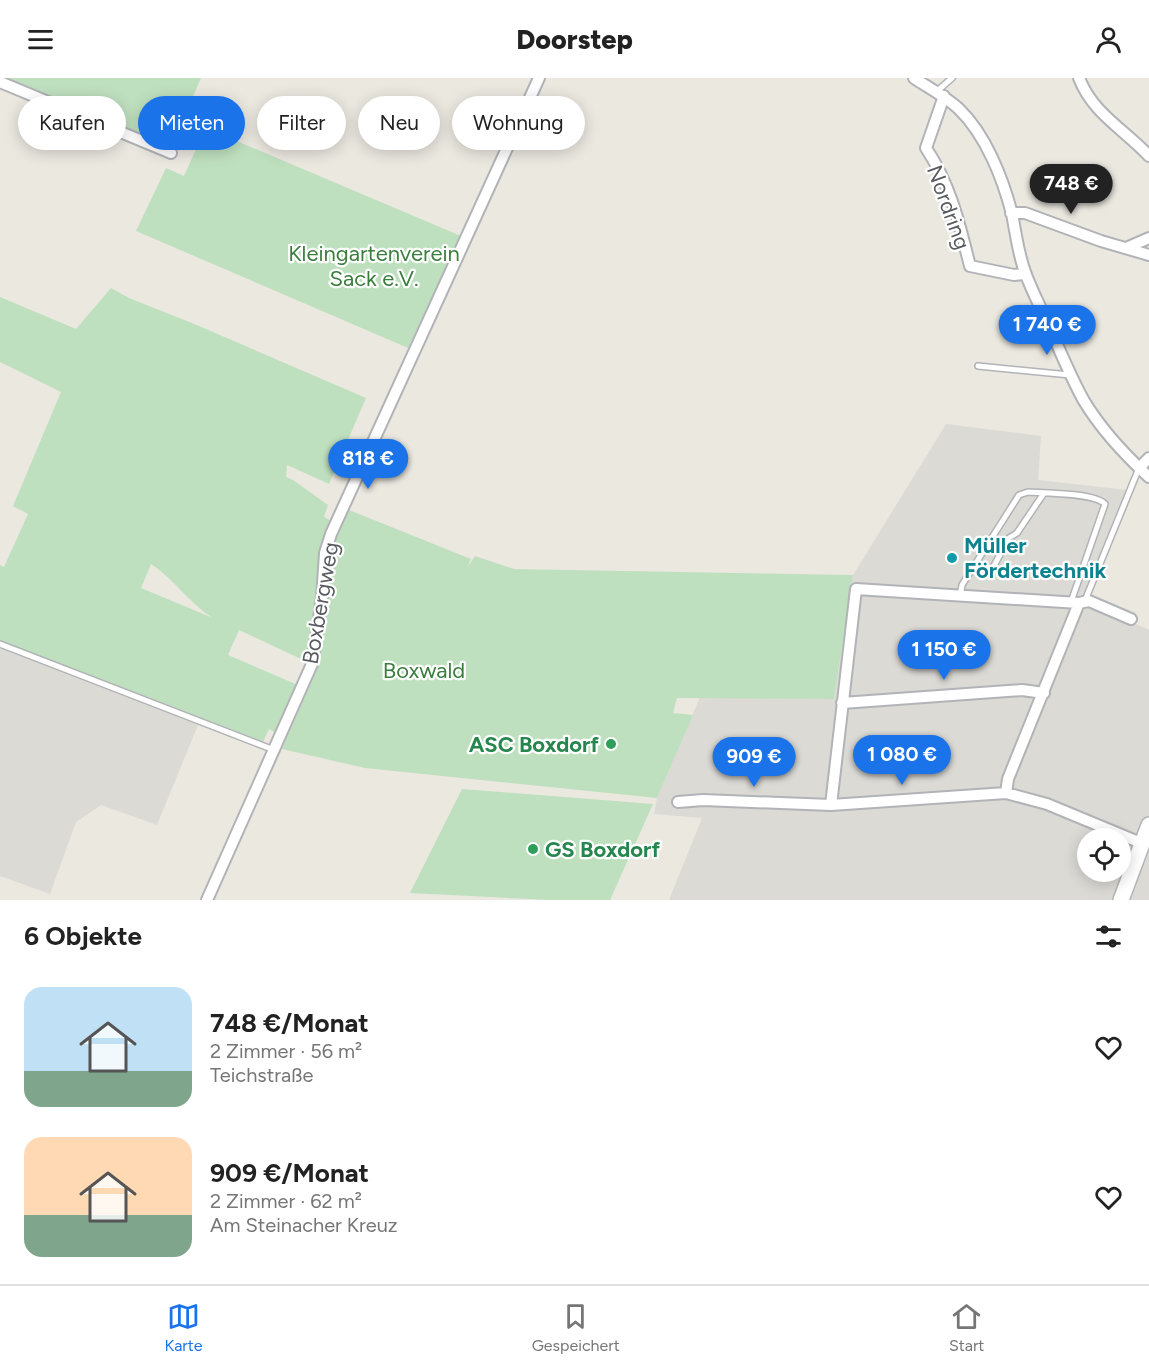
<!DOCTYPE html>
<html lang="de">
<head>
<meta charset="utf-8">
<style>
	body { margin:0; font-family:Figtree,sans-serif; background:#f6f6f6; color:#222; height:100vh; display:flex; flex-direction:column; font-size:22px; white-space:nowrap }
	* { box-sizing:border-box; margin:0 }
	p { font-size:20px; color:#767676 }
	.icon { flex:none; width:33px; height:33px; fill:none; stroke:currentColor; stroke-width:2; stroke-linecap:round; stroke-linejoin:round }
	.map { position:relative; height:822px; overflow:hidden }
	.sheet { display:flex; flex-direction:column; background:#fff; flex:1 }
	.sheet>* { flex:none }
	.banner { position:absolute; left:18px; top:18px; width:600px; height:54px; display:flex; gap:12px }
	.fabs { position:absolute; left:1077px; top:750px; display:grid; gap:12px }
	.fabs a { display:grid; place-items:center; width:54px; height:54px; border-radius:50%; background:#fff; box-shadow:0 3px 15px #0003; font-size:30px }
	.price { position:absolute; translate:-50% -51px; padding:0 14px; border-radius:21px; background:#1a73e8; color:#fff; font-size:20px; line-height:39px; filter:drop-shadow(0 2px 3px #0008) }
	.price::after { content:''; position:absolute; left:50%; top:36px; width:18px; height:14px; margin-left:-9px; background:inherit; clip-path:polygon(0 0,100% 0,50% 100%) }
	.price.active { background:#222; color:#fff }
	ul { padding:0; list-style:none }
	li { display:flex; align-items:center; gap:18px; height:150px; padding:0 24px }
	li span { display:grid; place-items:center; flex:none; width:168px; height:120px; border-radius:18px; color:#555 }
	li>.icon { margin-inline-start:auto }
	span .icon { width:72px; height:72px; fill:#fffc; stroke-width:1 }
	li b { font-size:26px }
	h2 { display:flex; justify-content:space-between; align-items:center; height:72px; padding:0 24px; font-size:26px }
	.tag { padding:0 21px; border-radius:27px; background:#fff; box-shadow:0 3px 15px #0003; font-size:21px; line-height:54px }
	.tag.active { background:#1a73e8; color:#fff }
	header { display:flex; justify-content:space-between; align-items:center; height:78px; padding:0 24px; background:#fff; font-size:27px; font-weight:800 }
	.dock { display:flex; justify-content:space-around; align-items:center; height:84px; border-top:2px solid #e0e0e0; background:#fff; font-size:16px; color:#767676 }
	.dock a { display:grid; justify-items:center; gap:3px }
	.dock .active { color:#1a73e8 }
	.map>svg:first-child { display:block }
	.industrial { fill:#dcdad5; fill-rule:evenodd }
	.green { fill:#bfe0bf; fill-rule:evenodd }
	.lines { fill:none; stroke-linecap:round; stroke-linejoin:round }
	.lane-casing { stroke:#b1b3b7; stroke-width:8 }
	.street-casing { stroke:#b1b3b7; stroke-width:14 }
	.secondary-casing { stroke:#b2b5ba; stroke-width:18 }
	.lane { stroke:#fff; stroke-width:5 }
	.street { stroke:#fff; stroke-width:10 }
	.secondary { stroke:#fff; stroke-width:15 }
	.culture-dot { fill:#0f9aa8; stroke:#fff; stroke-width:2 }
	.leisure-dot { fill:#2e9e5b; stroke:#fff; stroke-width:2 }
	.labels { text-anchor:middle; stroke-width:4.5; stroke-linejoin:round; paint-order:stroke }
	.street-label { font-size:22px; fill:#595c60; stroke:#fff }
	.park-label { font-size:22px; fill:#3b7d3d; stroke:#fff }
	.culture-label { font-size:22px; font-weight:bold; fill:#0d838f; stroke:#fff; text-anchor:start }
	.leisure-label { font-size:22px; font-weight:bold; fill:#27864d; stroke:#fff; text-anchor:end }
</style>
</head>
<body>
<header><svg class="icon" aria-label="menu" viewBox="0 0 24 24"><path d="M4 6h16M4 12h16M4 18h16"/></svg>Doorstep<svg class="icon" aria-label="person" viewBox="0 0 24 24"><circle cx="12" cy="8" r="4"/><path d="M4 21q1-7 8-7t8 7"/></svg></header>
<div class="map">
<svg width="1149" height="822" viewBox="0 0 1149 822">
	<rect width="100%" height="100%" fill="#ebe8e0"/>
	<path class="industrial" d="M946,346L1041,358L1038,402L1127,412L1084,523L1149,552V822H669L702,740L654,736L657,720L700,619L834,621L853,497ZM1088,760H1120V794H1088Z
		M0,570L198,647L157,747L101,727L76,744L50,816L0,798Z"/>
	<path class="green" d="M1,0H201L171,68Z
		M187,42L461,158L408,270L136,153L166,90L184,98L201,60L183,52Z
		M111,210L129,220L192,245L366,320L329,406L287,387L286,399L293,402L328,427L324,439L341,448L349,432L471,481L467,490L475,478L514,491L853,497L834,621L677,620L673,635L693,637L657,720L365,690L282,671L318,589L239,552L228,577L298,607L276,655L269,651L263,664L0,563V487L4,489L28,436L13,428L61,314L0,284V219L76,251ZM151,486C174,501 192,528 213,540L141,510Z
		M462,711L653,726L610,822H550L410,815Z"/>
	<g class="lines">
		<defs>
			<path id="lane" d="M936,14L952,0
				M1004,240L1046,245
				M1015,256L1054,260
				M978,288L1070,297
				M973,489L990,495L1009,460L1017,455L1044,415
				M960,518L962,507L1019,417L1028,414C1045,415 1095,415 1105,426L1071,524
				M1082,523L1086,520L1139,390
				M0,566L274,672"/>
			<path id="street" d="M914,0C929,10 946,19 959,31C986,57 1003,101 1012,136C1016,156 1018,175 1025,194C1031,211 1040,228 1047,244C1059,270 1070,298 1084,323C1101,351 1125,377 1149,399
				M1079,0C1093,36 1124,51 1149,78
				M0,4L171,75
				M944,18L926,70C951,108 959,145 970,188L1014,197L1025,196
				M1011,135H1025L1101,163L1149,177
				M1126,170L1149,160
				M1139,390L1149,380
				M1131,541L1089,523L1079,525L856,511L831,727L1006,715L1047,726L1141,765
				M842,625L1022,612L1044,615
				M1006,715L1008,701L1079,525
				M678,724L703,722L831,727
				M207,822L312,586L322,520L325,475L331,456L539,0"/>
			<path id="secondary" d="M1121,822L1149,747"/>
		</defs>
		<use href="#lane" class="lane-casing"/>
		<use href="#street" class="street-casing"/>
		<use href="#secondary" class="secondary-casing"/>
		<use href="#lane" class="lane"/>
		<use href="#street" class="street"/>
		<use href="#secondary" class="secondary"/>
	</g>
	<circle class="culture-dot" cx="952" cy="480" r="6"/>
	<g class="leisure-dot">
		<circle cx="611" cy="666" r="6"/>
		<circle cx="533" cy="771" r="6"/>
	</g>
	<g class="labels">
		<g class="street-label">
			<text transform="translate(949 129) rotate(70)" y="8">Nordring</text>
			<text transform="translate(320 525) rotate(-80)" y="8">Boxbergweg</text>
		</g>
		<g class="park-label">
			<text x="374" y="183">Kleingartenverein<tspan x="374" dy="25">Sack e.V.</tspan></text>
			<text x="424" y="600">Boxwald</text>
		</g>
		<g class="culture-label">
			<text x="964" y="475">Müller<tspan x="964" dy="25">Fördertechnik</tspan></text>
		</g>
		<g class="leisure-label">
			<text x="599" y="674">ASC Boxdorf</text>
			<text x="545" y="779" text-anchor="start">GS Boxdorf</text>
		</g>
	</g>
</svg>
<div class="fabs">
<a><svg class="icon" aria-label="locate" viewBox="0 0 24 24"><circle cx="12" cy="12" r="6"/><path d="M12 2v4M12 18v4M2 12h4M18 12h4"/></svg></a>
</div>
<b class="price active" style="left:1071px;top:137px">748 €</b>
<b class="price" style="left:1047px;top:278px">1 740 €</b>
<b class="price" style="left:368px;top:412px">818 €</b>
<b class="price" style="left:944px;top:603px">1 150 €</b>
<b class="price" style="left:902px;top:708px">1 080 €</b>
<b class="price" style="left:754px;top:710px">909 €</b>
<div class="banner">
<a class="tag">Kaufen</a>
<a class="tag active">Mieten</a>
<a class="tag">Filter</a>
<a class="tag">Neu</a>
<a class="tag">Wohnung</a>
</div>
</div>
<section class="sheet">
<h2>6 Objekte<svg class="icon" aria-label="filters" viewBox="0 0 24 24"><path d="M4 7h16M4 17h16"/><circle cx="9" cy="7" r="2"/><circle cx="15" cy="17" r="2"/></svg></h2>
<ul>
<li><span style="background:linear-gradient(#bfe0f5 70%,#7fa58c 0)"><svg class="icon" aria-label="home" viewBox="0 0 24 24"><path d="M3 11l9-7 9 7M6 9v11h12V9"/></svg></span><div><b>748 €/Monat</b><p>2 Zimmer · 56 m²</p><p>Teichstraße</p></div><svg class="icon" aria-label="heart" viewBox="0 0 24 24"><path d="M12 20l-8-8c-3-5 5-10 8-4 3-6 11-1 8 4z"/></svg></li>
<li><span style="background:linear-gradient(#ffd9b3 65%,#7fa58c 0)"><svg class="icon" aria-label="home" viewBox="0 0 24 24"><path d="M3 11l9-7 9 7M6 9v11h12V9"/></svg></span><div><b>909 €/Monat</b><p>2 Zimmer · 62 m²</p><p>Am Steinacher Kreuz</p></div><svg class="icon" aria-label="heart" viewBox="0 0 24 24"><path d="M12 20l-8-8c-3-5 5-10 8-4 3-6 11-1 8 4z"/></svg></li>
</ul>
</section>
<nav class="dock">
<a class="active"><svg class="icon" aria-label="map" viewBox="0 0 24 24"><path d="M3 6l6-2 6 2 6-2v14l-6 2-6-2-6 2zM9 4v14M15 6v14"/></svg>Karte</a>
<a><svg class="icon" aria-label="saved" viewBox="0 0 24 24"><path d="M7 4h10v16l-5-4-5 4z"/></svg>Gespeichert</a>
<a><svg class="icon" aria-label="home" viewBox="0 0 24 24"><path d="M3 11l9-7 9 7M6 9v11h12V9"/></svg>Start</a>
</nav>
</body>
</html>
